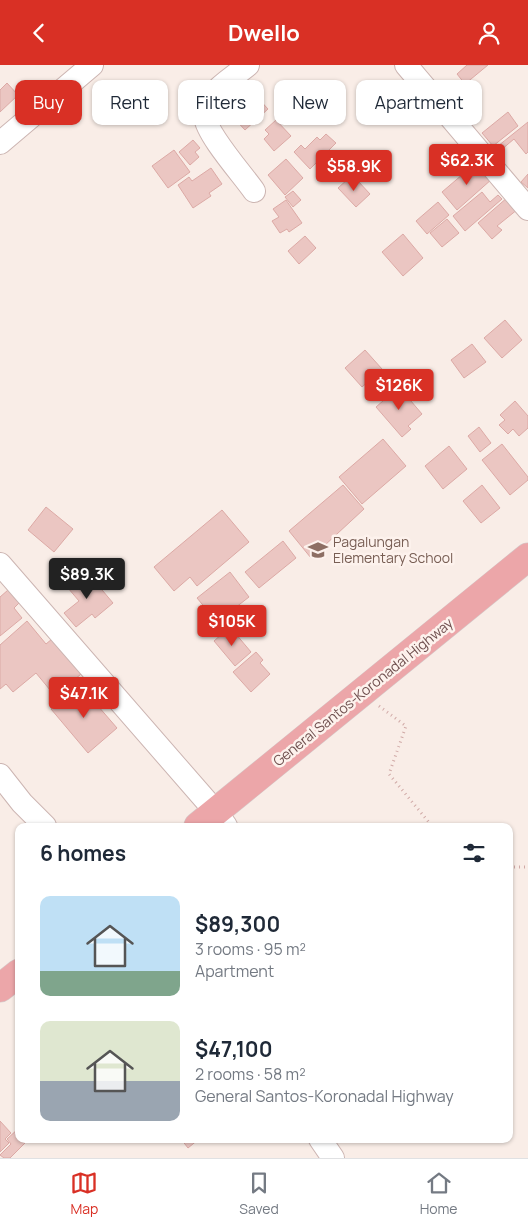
<!DOCTYPE html>
<html lang="en">
<head>
<meta charset="utf-8">
<style>
	body { margin:0; font-family:Manrope,sans-serif; background:#f2f2f3; color:#1f2937; height:100vh; display:flex; flex-direction:column; font-size:19px; white-space:nowrap }
	* { box-sizing:border-box; margin:0 }
	p { font-size:16px; color:#747a83 }
	.icon { flex:none; width:28px; height:28px; fill:none; stroke:currentColor; stroke-width:2; stroke-linecap:round; stroke-linejoin:round }
	.map { position:relative; flex:1; overflow:hidden }
	.side { position:absolute; left:15px; top:758px; width:498px; height:320px; display:flex; flex-direction:column; background:#fff; border-radius:10px; box-shadow:0 1px 4px #0004 }
	.side>* { flex:none }
	.top-card { position:absolute; left:15px; top:15px; width:499px; height:45px; display:flex; gap:10px }
	.price { position:absolute; translate:-50% -42px; padding:0 11px; border-radius:5px; background:#d93025; color:#fff; font-size:16px; line-height:32px; filter:drop-shadow(0 1px 2px #0008) }
	.price::after { content:''; position:absolute; left:50%; top:30px; width:15px; height:11px; margin-left:-8px; background:inherit; clip-path:polygon(0 0,100% 0,50% 100%) }
	.price.on { background:#222; color:#fff }
	ul { padding:0; list-style:none }
	li { display:flex; align-items:center; gap:15px; height:125px; padding:0 25px }
	li span { display:grid; place-items:center; flex:none; width:140px; height:100px; border-radius:10px; color:#555 }
	li>.icon { margin-inline-start:auto }
	span .icon { width:60px; height:60px; fill:#fffc; stroke-width:1 }
	li b { font-size:21px }
	h2 { display:flex; justify-content:space-between; align-items:center; height:60px; padding:0 25px; font-size:21px }
	.chip { padding:0 18px; border-radius:10px; background:#fff; box-shadow:0 1px 4px #0004; font-size:18px; line-height:45px }
	.chip.on { background:#d93025; color:#fff }
	header { display:flex; justify-content:space-between; align-items:center; height:65px; padding:0 25px; background:#d93025; color:#fff; font-size:22px; font-weight:700 }
	.menu { display:flex; justify-content:space-around; align-items:center; height:70px; border-top:1px solid #e0e1e3; background:#fff; font-size:14px; color:#747a83 }
	.menu a { display:grid; justify-items:center; gap:2px }
	.menu .on { color:#d93025 }
	.map>svg:first-child { display:block }
	.building { fill:#ebc6c2; stroke:#dca9a5 }
	.lines { fill:none; stroke-linecap:round; stroke-linejoin:round }
	.minor-casing { stroke:#ccb5b2; stroke-width:24 }
	.highway-casing { stroke:#d4caca; stroke-width:29 }
	.path { stroke:#d0a9a6; stroke-width:3; stroke-dasharray:1 4; stroke-linecap:butt }
	.minor { stroke:#fff; stroke-width:22 }
	.highway { stroke:#eca6a9; stroke-width:28 }
	.labels { text-anchor:middle; stroke-width:5; stroke-linejoin:round; paint-order:stroke }
	.education-label { font-size:14px; fill:#785e54; stroke:#fdf2ed; text-anchor:start }
	.street-label { font-size:14px; fill:#70504f; stroke:#fdf2ed }
</style>
</head>
<body>
<header><svg class="icon" aria-label="back" viewBox="0 0 24 24"><path d="M15 5l-7 7 7 7"/></svg>Dwello<svg class="icon" aria-label="person" viewBox="0 0 24 24"><circle cx="12" cy="8" r="4"/><path d="M4 21q1-7 8-7t8 7"/></svg></header>
<div class="map">
<svg width="528" height="1093" viewBox="0 0 528 1093">
	<rect width="100%" height="100%" fill="#f9ede7"/>
	<path class="building" d="M467,0H488L465,19L457,9Z
		M242,16L268,44L245,65L219,37Z
		M7,18L18,30L0,47V25Z
		M508,47L518,61L493,81L482,68Z
		M276,55L291,71L274,86L264,74L269,69L265,65Z
		M528,57V87L526,89L514,74L501,85L498,81Z
		M326,69L336,78L310,104L294,87L301,80L305,84L317,72L320,75Z
		M193,75L200,83L195,87L199,92L190,100L179,87Z
		M174,85L190,107L168,123L152,101Z
		M330,87L340,96L336,100L339,103L328,114L316,102Z
		M286,94L303,113L285,130L268,110Z
		M477,97L492,114L457,145L442,127Z
		M211,103L222,119L209,128L211,131L193,143L178,120L189,112L192,116Z
		M528,109V123L521,117Z
		M348,114L354,120L358,116L370,129L356,142L338,123Z
		M293,126L301,135L293,142L285,132Z
		M482,127L490,137L498,130L502,134L465,166L453,151Z
		M508,132L518,144L497,161L502,165L492,174L478,158Z
		M286,135L302,158L289,167L287,164L280,168L272,156L279,152L273,144Z
		M438,137L449,150L427,169L416,156Z
		M447,154L459,168L442,182L430,168Z
		M403,169L423,193L403,211L382,187Z
		M305,171L316,183L299,199L288,186Z
		M505,255L522,275L502,293L484,273Z
		M472,279L486,297L464,313L451,295Z
		M365,285L382,304L362,322L345,303Z
		M399,322L422,349L408,361L411,364L402,372L376,342Z
		M515,336L528,351V363L519,371L513,364L508,369L499,360L505,355L500,350Z
		M479,362L491,378L480,387L468,371Z
		M383,374L406,401L362,439L339,412Z
		M502,379L528,412V415L510,430L482,395Z
		M449,381L467,404L443,424L425,401Z
		M343,420L364,444L311,493L289,466Z
		M482,420L500,443L481,458L463,436Z
		M46,442L73,464L54,487L28,465Z
		M222,445L249,477L197,521L190,512L174,526L154,502Z
		M283,476L296,493L259,523L245,507Z
		M87,507L113,538L95,553L92,549L76,562L64,548L79,536L68,523Z
		M230,507L249,532L217,557L197,533Z
		M8,525L19,538L14,543L22,553L0,571V532Z
		M27,556L46,579L52,574L87,604L55,631L36,608L13,627L6,619L0,624V580Z
		M230,562L251,587L235,601L214,576Z
		M256,587L263,595L260,598L270,609L251,627L233,607Z
		M79,619L117,663L88,688L51,644Z
		M0,1056L11,1068L5,1074L9,1078L0,1087Z
		M19,1063V1074H29L10,1093H4L0,1090L11,1079L7,1074Z
		M181,1074H199L188,1083Z"/>
	<g class="lines">
		<defs>
			<path id="minor" d="M248,0C236,10 221,19 212,30C207,36 204,45 205,52C207,70 243,110 254,126
				M406,0L528,144
				M0,78L92,0
				M0,499L216,747L226,761
				M0,710L22,738L45,761
				M320,1074L333,1093"/>
			<path id="highway" d="M198,761L528,492
				M0,923L19,908"/>
		</defs>
		<use href="#minor" class="minor-casing"/>
		<use href="#highway" class="highway-casing"/>
		<path class="path" d="M379,641L406,661L389,709L432,761
			M509,802H528"/>
		<use href="#minor" class="minor"/>
		<use href="#highway" class="highway"/>
	</g>
	<defs>
		<symbol id="school-bare" viewBox="-9 -9 18 18"><path d="M0-5L7-2L0 1L-7-2ZM-4 1L0 2.5L4 1V4Q0 6-4 4Z" fill="#8d6e63" stroke="#fdf2ed" stroke-width="2.5" paint-order="stroke"/></symbol>
	</defs>
	<g fill-rule="evenodd">
		<use href="#school-bare" x="304" y="471" width="28" height="28"/>
	</g>
	<g class="labels">
		<g class="education-label">
			<text x="333" y="482">Pagalungan<tspan x="333" dy="16">Elementary School</tspan></text>
		</g>
		<g class="street-label">
			<text transform="translate(363 627) rotate(-39)" y="5">General Santos-Koronadal Highway</text>
		</g>
	</g>
</svg>
<b class="price" style="left:467px;top:121px">$62.3K</b>
<b class="price" style="left:354px;top:127px">$58.9K</b>
<b class="price" style="left:399px;top:346px">$126K</b>
<b class="price on" style="left:87px;top:535px">$89.3K</b>
<b class="price" style="left:232px;top:582px">$105K</b>
<b class="price" style="left:84px;top:654px">$47.1K</b>
<div class="top-card">
<a class="chip on">Buy</a>
<a class="chip">Rent</a>
<a class="chip">Filters</a>
<a class="chip">New</a>
<a class="chip">Apartment</a>
</div>
<section class="side">
<h2>6 homes<svg class="icon" aria-label="filters" viewBox="0 0 24 24"><path d="M4 7h16M4 17h16"/><circle cx="9" cy="7" r="2"/><circle cx="15" cy="17" r="2"/></svg></h2>
<ul>
<li><span style="background:linear-gradient(#bfe0f5 75%,#7fa58c 0)"><svg class="icon" aria-label="home" viewBox="0 0 24 24"><path d="M3 11l9-7 9 7M6 9v11h12V9"/></svg></span><div><b>$89,300</b><p>3 rooms · 95 m²</p><p>Apartment</p></div></li>
<li><span style="background:linear-gradient(#dfe7d0 60%,#9aa5b1 0)"><svg class="icon" aria-label="home" viewBox="0 0 24 24"><path d="M3 11l9-7 9 7M6 9v11h12V9"/></svg></span><div><b>$47,100</b><p>2 rooms · 58 m²</p><p>General Santos-Koronadal Highway</p></div></li>
</ul>
</section>
</div>
<nav class="menu">
<a class="on"><svg class="icon" aria-label="map" viewBox="0 0 24 24"><path d="M3 6l6-2 6 2 6-2v14l-6 2-6-2-6 2zM9 4v14M15 6v14"/></svg>Map</a>
<a><svg class="icon" aria-label="saved" viewBox="0 0 24 24"><path d="M7 4h10v16l-5-4-5 4z"/></svg>Saved</a>
<a><svg class="icon" aria-label="home" viewBox="0 0 24 24"><path d="M3 11l9-7 9 7M6 9v11h12V9"/></svg>Home</a>
</nav>
</body>
</html>
